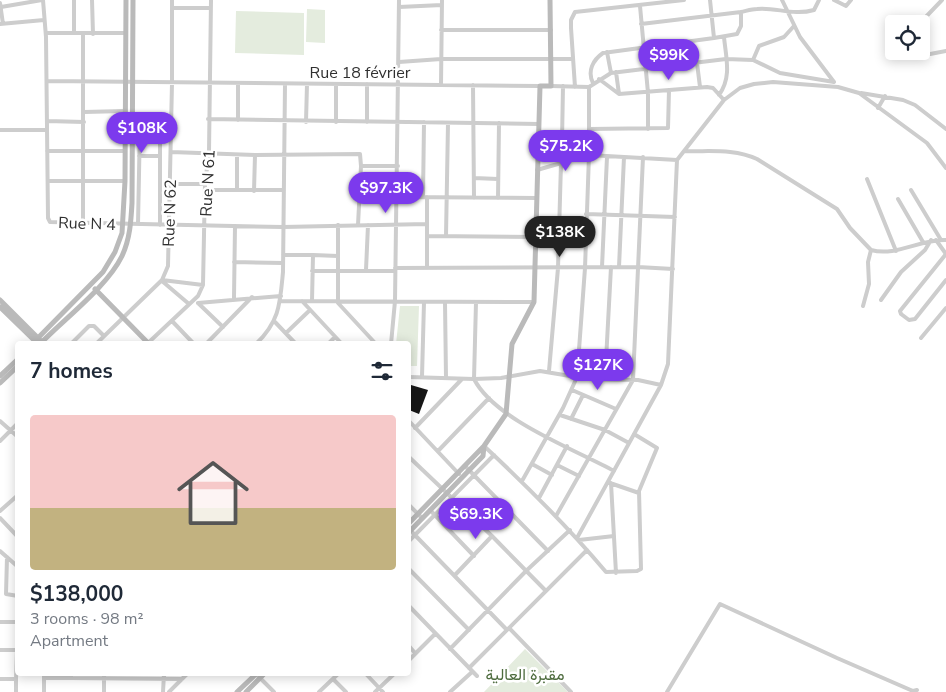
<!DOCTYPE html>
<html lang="en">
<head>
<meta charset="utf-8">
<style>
	body { margin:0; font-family:"Nunito Sans",Vazirmatn,sans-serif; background:#f2f2f3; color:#1f2937; height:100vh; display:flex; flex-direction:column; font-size:19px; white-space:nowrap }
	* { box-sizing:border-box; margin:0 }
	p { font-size:16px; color:#747a83 }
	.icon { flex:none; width:28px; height:28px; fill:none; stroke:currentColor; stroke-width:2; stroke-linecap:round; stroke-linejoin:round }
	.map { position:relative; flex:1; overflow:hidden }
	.side { position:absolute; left:15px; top:341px; width:396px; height:335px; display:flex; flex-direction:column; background:#fff; border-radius:5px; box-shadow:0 2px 12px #0003 }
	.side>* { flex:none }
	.buttons { position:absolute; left:885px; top:15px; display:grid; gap:10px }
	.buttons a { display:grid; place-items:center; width:45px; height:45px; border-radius:5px; background:#fff; box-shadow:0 2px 12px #0003; font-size:25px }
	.price { position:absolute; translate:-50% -42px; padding:0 11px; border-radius:18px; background:#7c3aed; color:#fff; font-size:16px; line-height:32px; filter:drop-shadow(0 1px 2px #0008) }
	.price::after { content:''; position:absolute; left:50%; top:30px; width:15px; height:11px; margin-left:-8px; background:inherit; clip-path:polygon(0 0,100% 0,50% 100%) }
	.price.current { background:#222; color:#fff }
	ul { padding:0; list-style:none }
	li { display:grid; align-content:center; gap:10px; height:265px; padding:0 15px }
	li span { display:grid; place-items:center; height:155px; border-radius:5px; color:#555 }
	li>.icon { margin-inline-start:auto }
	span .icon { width:90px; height:90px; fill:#fffc; stroke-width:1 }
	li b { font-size:21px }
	h2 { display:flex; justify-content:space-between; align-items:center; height:60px; padding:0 15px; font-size:21px }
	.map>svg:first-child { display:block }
	.green { fill:#e4ecde }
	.building { fill:#171717 }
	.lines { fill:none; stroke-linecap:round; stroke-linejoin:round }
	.street { stroke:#cdcdcd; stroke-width:4 }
	.secondary { stroke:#bababa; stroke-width:5 }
	.labels { text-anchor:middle; stroke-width:5; stroke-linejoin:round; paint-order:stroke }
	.street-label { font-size:16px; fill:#303030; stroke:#fff }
	.park-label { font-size:16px; fill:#4d6b3d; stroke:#fff }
</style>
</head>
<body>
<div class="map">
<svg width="946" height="692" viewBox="0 0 946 692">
	<rect width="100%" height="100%" fill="#fff"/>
	<path class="green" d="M307,9L325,10V43L306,42Z
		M236,11L304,13V55L235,53Z
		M400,306H419L417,366H409V344H396Z
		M525,649L568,692H484Z"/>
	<path class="building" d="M411,385L428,390L419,414L409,410V392Z"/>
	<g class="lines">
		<path class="street" d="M43,0L46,37L48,218L50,222L283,227L427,224
			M92,0L93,34
			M782,0L800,37L834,82
			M834,0L846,6L851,0
			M0,3L3,24
			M640,6L648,93V129
			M1,7L42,0
			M399,7L442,5
			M172,8H211
			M741,12C746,11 752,9 757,9C776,7 793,16 814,10L819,0
			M0,24L44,20
			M641,24L741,12V26L737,34L714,38L710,0
			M919,24L942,0
			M441,30H551
			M46,33H126
			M74,33V0
			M83,34V223
			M682,42L684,64
			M920,51L925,55L946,51
			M607,52L611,73
			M753,60L759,46L784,37L794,26
			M399,62L441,59H573
			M697,63L700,87
			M616,72L619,94
			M599,79L619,94L707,87L713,88L724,100
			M47,81L540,86
			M593,83C587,71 593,60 603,53L714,38
			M441,85L442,0
			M473,85L474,198
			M551,86L589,87
			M575,87L571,28V20L575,12L684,0
			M861,93L903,100L915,105L946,129
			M719,95C732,77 726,58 724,37
			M878,108L885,96
			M84,112L125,111
			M208,119L539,124
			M238,120V84
			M47,121L84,122
			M306,122L307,84
			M336,122V84
			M367,122V84
			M132,123L172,124
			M589,129L668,128L669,90
			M0,130H47
			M562,141L563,86
			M47,151H125
			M684,151C708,152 734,148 757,159L837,209L850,228L871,250C896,257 920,239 946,240
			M171,152L255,155L360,154L361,166L358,225
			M237,155V190
			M139,156H160
			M361,166H398
			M537,170L589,155L677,160
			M474,178L498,179
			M867,179L896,251
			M48,181H125
			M170,184H205
			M205,190H284
			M911,190L941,240
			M254,191L255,155
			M396,197L537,198
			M423,197L424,122
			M427,197V268
			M498,198L499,123
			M898,199L923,242
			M586,214L675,217
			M138,224L140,124
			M160,225V124
			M338,225V303L376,344
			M428,236L536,237
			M446,236L448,123
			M936,240L946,254
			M946,254L900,311L901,314L909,320L915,319L946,280
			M283,255H313
			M234,262L283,263
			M602,267L607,157
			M619,267L624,157
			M395,268L638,267L673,269
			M366,270L368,225
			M312,271H395
			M162,280L203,285
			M162,281L189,304
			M234,298L235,226
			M881,300L901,272L925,250L931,240
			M280,301L534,302
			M302,301L342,344
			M312,301L313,255L338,256
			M445,302L446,378
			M476,302L474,379L501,378L540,371L588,379L638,380L661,385L577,538
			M198,303L281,296
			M198,303L223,327
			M863,306L869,284L868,262L871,250
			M172,321L194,344
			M275,322L296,344
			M286,333L310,310
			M921,338L946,308
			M148,343L198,296L203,285L205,184L209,152L211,0
			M71,344L89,326H94L104,336
			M96,344L162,280L168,266L172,83V0
			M206,344L252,297
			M256,344C280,321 280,303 283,272L285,84
			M328,344L335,337
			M391,344L395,301L399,0
			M549,371L558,268L561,163
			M409,377L474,379C495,420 574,449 614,471
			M422,377L424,302
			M605,379L611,267
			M661,385L668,364L677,160L724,100L740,88L754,84L773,82L838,87L859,93L927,143L946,168
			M572,390L616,409
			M560,415L605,430L629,443
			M571,419L583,395
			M0,421L18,437
			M409,421L459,474
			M415,428L462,379
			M0,441L18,423
			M484,446C527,486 568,527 606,572L637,571L641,569L639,491L657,448L634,434
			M438,451L489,398
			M409,457L492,536L546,591
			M532,464L552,475
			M557,465L579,476
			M465,466L548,551
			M522,481L563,408L577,377L585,268L589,155V87L611,73L726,59L753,60L780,73L834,82
			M610,483L639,493
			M611,483L616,573
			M539,498L567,446
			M409,505L422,518
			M430,510L474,556
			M0,511L18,495
			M556,516L633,380L643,157
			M0,518L18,537
			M410,530L507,630
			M579,540L614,536
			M409,541L494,455
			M0,551L17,566V596
			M7,557L6,594L18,596
			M409,569L469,630
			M455,575L492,536
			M409,606L477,676
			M0,622H18
			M509,628L571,692
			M409,646L415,653
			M450,649L526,571L570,530
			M0,650H18
			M409,660L435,634
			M469,668L587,550
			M44,674V692
			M256,674L274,692
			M366,674L383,692
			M44,678H71V674
			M71,678L182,679
			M0,679H16V692
			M16,679L17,650
			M333,679L346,692
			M104,692V674
			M163,692L164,674
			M169,692L187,674
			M319,692L338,674
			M375,692L394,674
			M450,692L472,672
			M667,692L720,604L837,658L913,691L917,690"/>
		<path class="secondary" d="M95,289L149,344
			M0,300L40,340
			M0,307L37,343
			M32,344L103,272L115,252L122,233L125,181L126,0
			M40,344C64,319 107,287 122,256C130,239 131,221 132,203L133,0
			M0,376L18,359
			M0,383L18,366
			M409,523L484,446L506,414L512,344L534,302L540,86H551L550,0
			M409,532L483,456L484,446
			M237,692L256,674
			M246,692L264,674"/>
	</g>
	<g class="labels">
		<g class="street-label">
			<text x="360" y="78">Rue 18 février</text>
			<text transform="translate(207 183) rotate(-87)" y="6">Rue N 61</text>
			<text transform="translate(169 213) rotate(-88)" y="6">Rue N 62</text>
			<text transform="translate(87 223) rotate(2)" y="6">Rue N 4</text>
		</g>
		<g class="park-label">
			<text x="525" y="680">مقبرة العالية</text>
		</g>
	</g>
</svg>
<div class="buttons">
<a><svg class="icon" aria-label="locate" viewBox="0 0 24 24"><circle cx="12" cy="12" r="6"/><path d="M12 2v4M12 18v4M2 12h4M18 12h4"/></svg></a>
</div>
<b class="price" style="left:669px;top:81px">$99K</b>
<b class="price" style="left:142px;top:154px">$108K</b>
<b class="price" style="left:566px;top:172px">$75.2K</b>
<b class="price" style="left:386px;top:214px">$97.3K</b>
<b class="price current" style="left:560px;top:258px">$138K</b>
<b class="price" style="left:598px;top:391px">$127K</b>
<b class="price" style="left:476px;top:540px">$69.3K</b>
<section class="side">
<h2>7 homes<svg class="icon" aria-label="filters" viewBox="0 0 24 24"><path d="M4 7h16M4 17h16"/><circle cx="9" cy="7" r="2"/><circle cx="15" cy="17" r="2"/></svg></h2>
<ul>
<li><span style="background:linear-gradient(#f6c9c9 60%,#c2b280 0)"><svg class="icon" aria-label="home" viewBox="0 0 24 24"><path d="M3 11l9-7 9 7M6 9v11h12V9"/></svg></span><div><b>$138,000</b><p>3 rooms · 98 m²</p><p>Apartment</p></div></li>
</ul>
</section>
</div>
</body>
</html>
